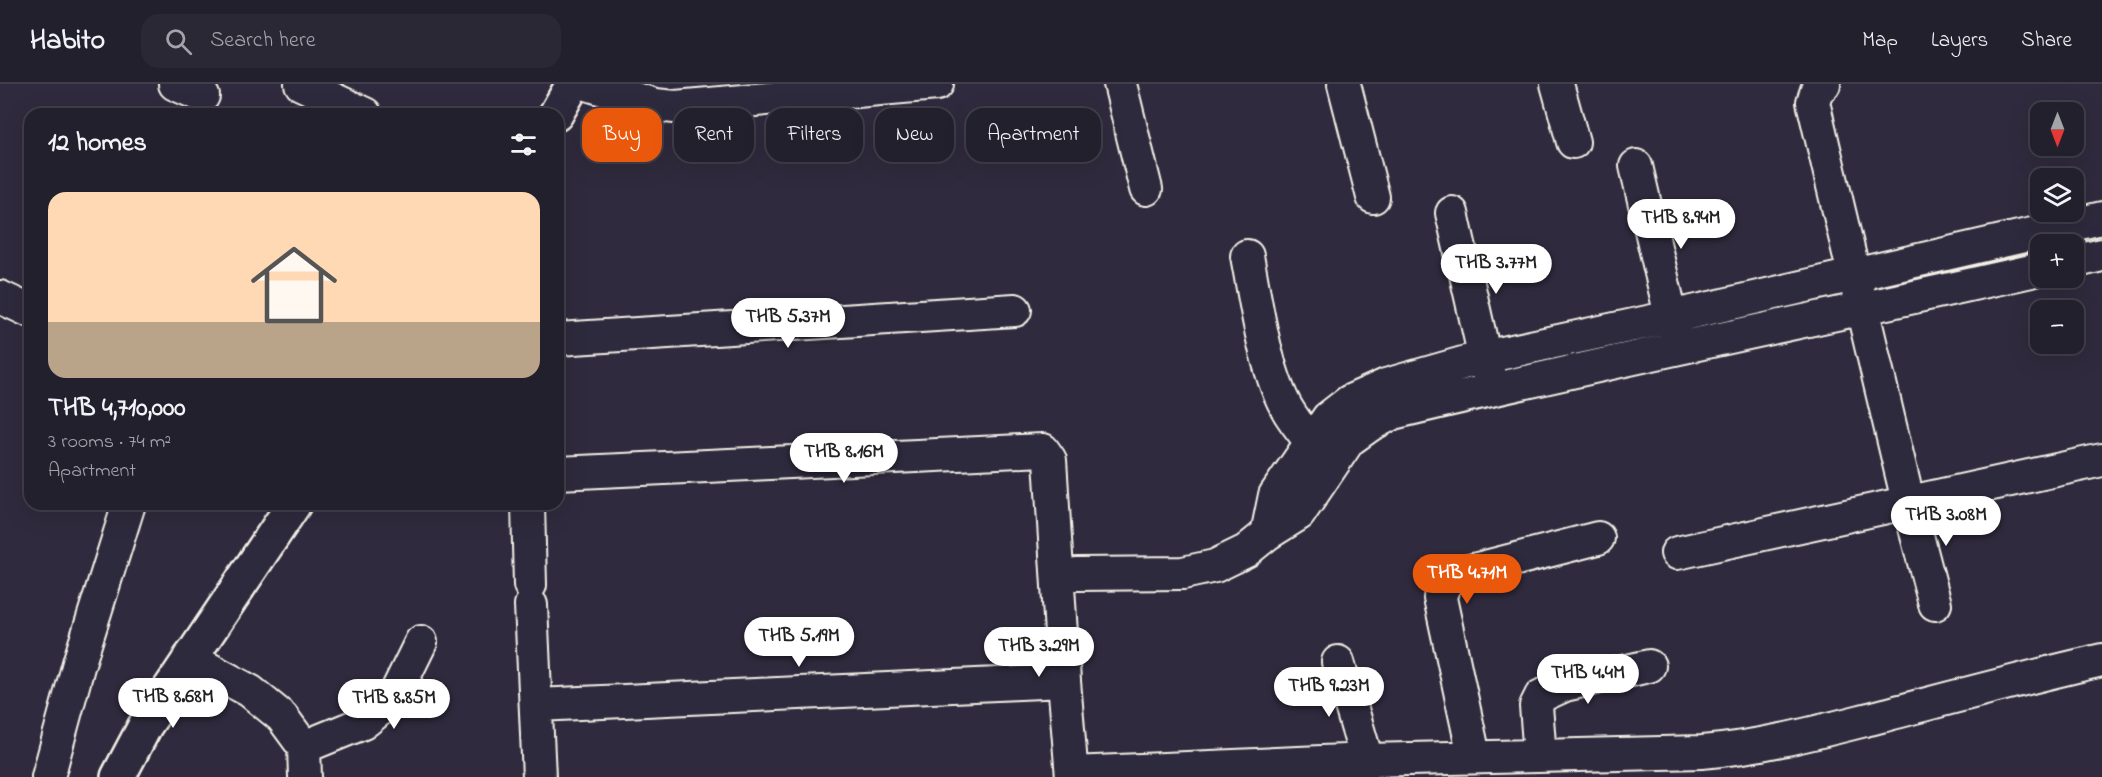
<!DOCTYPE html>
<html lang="en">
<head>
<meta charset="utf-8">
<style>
	body { margin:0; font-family:"Indie Flower",sans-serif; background:#2b2836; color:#f1f3f6; height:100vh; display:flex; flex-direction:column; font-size:22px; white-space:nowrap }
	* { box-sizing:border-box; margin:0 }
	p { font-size:20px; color:#a3a3aa }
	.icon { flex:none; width:33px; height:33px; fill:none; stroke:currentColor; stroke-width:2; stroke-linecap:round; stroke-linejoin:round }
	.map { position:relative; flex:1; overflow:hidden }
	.panel { position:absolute; left:24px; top:24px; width:540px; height:402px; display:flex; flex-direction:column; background:#23202e; border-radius:18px; box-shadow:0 6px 24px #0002,0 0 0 2px #403e4a }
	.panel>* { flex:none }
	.hud { position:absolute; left:582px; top:24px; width:570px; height:54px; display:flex; gap:12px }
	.needle { width:39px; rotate:180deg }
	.fabs { position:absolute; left:2030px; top:18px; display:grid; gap:12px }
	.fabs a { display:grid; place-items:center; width:54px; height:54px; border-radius:12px; background:#23202e; box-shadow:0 6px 24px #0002,0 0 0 2px #403e4a; font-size:30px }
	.price { position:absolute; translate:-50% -51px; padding:0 14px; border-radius:21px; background:#fff; color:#222; font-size:20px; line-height:39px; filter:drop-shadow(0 2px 3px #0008) }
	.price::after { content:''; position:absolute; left:50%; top:36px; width:18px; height:14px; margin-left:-9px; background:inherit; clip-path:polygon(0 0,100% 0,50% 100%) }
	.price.on { background:#ea580c; color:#fff }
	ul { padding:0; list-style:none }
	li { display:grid; align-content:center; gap:12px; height:318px; padding:0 24px }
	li+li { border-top:2px solid #403e4a }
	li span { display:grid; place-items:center; height:186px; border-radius:18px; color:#555 }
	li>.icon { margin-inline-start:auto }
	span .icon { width:108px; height:108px; fill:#fffc; stroke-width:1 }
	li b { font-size:26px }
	h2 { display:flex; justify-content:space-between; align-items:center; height:72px; padding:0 24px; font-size:26px }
	.chip { padding:0 21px; border-radius:18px; background:#23202e; box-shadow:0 6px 24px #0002,0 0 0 2px #403e4a; font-size:21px; line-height:54px }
	.chip.on { background:#ea580c; color:#fff }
	header { display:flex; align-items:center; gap:36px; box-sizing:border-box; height:84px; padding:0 30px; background:#23202e; border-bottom:2px solid #403e4a }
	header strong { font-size:28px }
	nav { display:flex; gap:33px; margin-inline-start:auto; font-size:21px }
	.search { width:420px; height:54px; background:#2b2836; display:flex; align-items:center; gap:15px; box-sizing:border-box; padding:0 21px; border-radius:18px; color:#a3a3aa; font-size:22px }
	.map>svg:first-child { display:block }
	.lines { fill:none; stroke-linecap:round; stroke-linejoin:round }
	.street-casing { stroke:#f4f1e8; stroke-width:36 }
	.secondary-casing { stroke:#f4f1e8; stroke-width:38 }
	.street { stroke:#2f2a3d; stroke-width:32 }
	.secondary { stroke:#2f2a3d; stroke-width:33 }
</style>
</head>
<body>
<header>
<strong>Habito</strong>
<div class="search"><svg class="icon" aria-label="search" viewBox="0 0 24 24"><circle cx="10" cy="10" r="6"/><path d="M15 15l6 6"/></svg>Search here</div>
<nav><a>Map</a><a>Layers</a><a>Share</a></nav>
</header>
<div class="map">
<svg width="2102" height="693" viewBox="0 0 2102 693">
	<rect width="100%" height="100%" fill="#2f2a3d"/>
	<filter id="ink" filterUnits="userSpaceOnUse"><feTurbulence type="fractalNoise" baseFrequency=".0167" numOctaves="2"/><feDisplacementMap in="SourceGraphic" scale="12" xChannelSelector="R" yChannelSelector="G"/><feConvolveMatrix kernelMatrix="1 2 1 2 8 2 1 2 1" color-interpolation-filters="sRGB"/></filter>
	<g filter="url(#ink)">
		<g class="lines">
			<defs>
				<path id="street" d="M175,0L203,12
					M301,0L365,30
					M587,0L655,21L675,23L937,0
					M1120,0L1146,105
					M1344,0L1373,113
					M1557,0L1573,58
					M1824,0L1817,6L1813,18L1908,417L1935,520
					M1636,82L1676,253
					M1452,129L1489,292
					M1247,172C1256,218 1265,289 1289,328C1299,344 1311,358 1323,372
					M2073,178L2102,171
					M0,213L30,227
					M558,255L1015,226
					M558,389L1043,366L1050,376L1064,597L1072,693
					M528,420L530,501
					M1267,450L1275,411L1328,334L1350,317L1386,301L1484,273L1671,233L2102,134
					M1677,469L2102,376
					M1077,490L1183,489L1215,482L1246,467L1267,450L1299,430L1349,356L1370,341L1393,329C1608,277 1824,234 2040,185
					M531,521L539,693
					M189,574L250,607L282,633L304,663L305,693
					M1338,578L1372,693
					M537,621L1064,597
					M304,663L363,639L393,615L421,558
					M1474,672L1440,514C1443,499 1448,495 1462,489L1598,454
					M1540,672L1536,622L1541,612L1565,601L1649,582
					M1072,689L1368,676L1702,668C1763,663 1821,647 1881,632C1954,613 2028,593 2102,576
					M48,693L79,579L129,420"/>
				<path id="secondary" d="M556,30L573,0
					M118,693L145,642L294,420"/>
			</defs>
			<use href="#street" class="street-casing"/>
			<use href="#secondary" class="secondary-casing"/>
			<use href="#street" class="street"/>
			<use href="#secondary" class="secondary"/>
		</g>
	</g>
</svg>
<div class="fabs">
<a><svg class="needle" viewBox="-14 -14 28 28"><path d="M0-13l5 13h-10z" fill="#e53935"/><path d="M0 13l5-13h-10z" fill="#a3a3aa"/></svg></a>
<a><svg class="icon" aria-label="layers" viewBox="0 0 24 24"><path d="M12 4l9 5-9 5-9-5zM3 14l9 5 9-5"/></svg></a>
<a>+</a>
<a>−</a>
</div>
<b class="price" style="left:1681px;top:166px">THB 8.94M</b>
<b class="price" style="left:1496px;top:211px">THB 3.77M</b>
<b class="price" style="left:788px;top:265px">THB 5.37M</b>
<b class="price" style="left:844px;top:400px">THB 8.16M</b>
<b class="price" style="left:1946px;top:463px">THB 3.08M</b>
<b class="price on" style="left:1467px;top:521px">THB 4.71M</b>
<b class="price" style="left:799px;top:584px">THB 5.19M</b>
<b class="price" style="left:1039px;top:594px">THB 3.29M</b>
<b class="price" style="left:1588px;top:621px">THB 4.4M</b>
<b class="price" style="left:1329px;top:634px">THB 9.23M</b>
<b class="price" style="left:173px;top:645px">THB 8.68M</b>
<b class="price" style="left:394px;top:646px">THB 8.85M</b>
<div class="hud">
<a class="chip on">Buy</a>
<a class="chip">Rent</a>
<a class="chip">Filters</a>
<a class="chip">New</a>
<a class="chip">Apartment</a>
</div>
<section class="panel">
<h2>12 homes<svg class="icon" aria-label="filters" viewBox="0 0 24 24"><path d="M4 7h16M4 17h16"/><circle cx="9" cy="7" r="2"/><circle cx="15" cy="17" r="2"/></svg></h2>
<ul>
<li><span style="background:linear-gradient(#ffd9b3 70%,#b9a48a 0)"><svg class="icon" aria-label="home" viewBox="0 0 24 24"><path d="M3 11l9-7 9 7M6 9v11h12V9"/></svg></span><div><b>THB 4,710,000</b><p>3 rooms · 74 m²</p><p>Apartment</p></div></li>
</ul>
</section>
</div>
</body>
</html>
